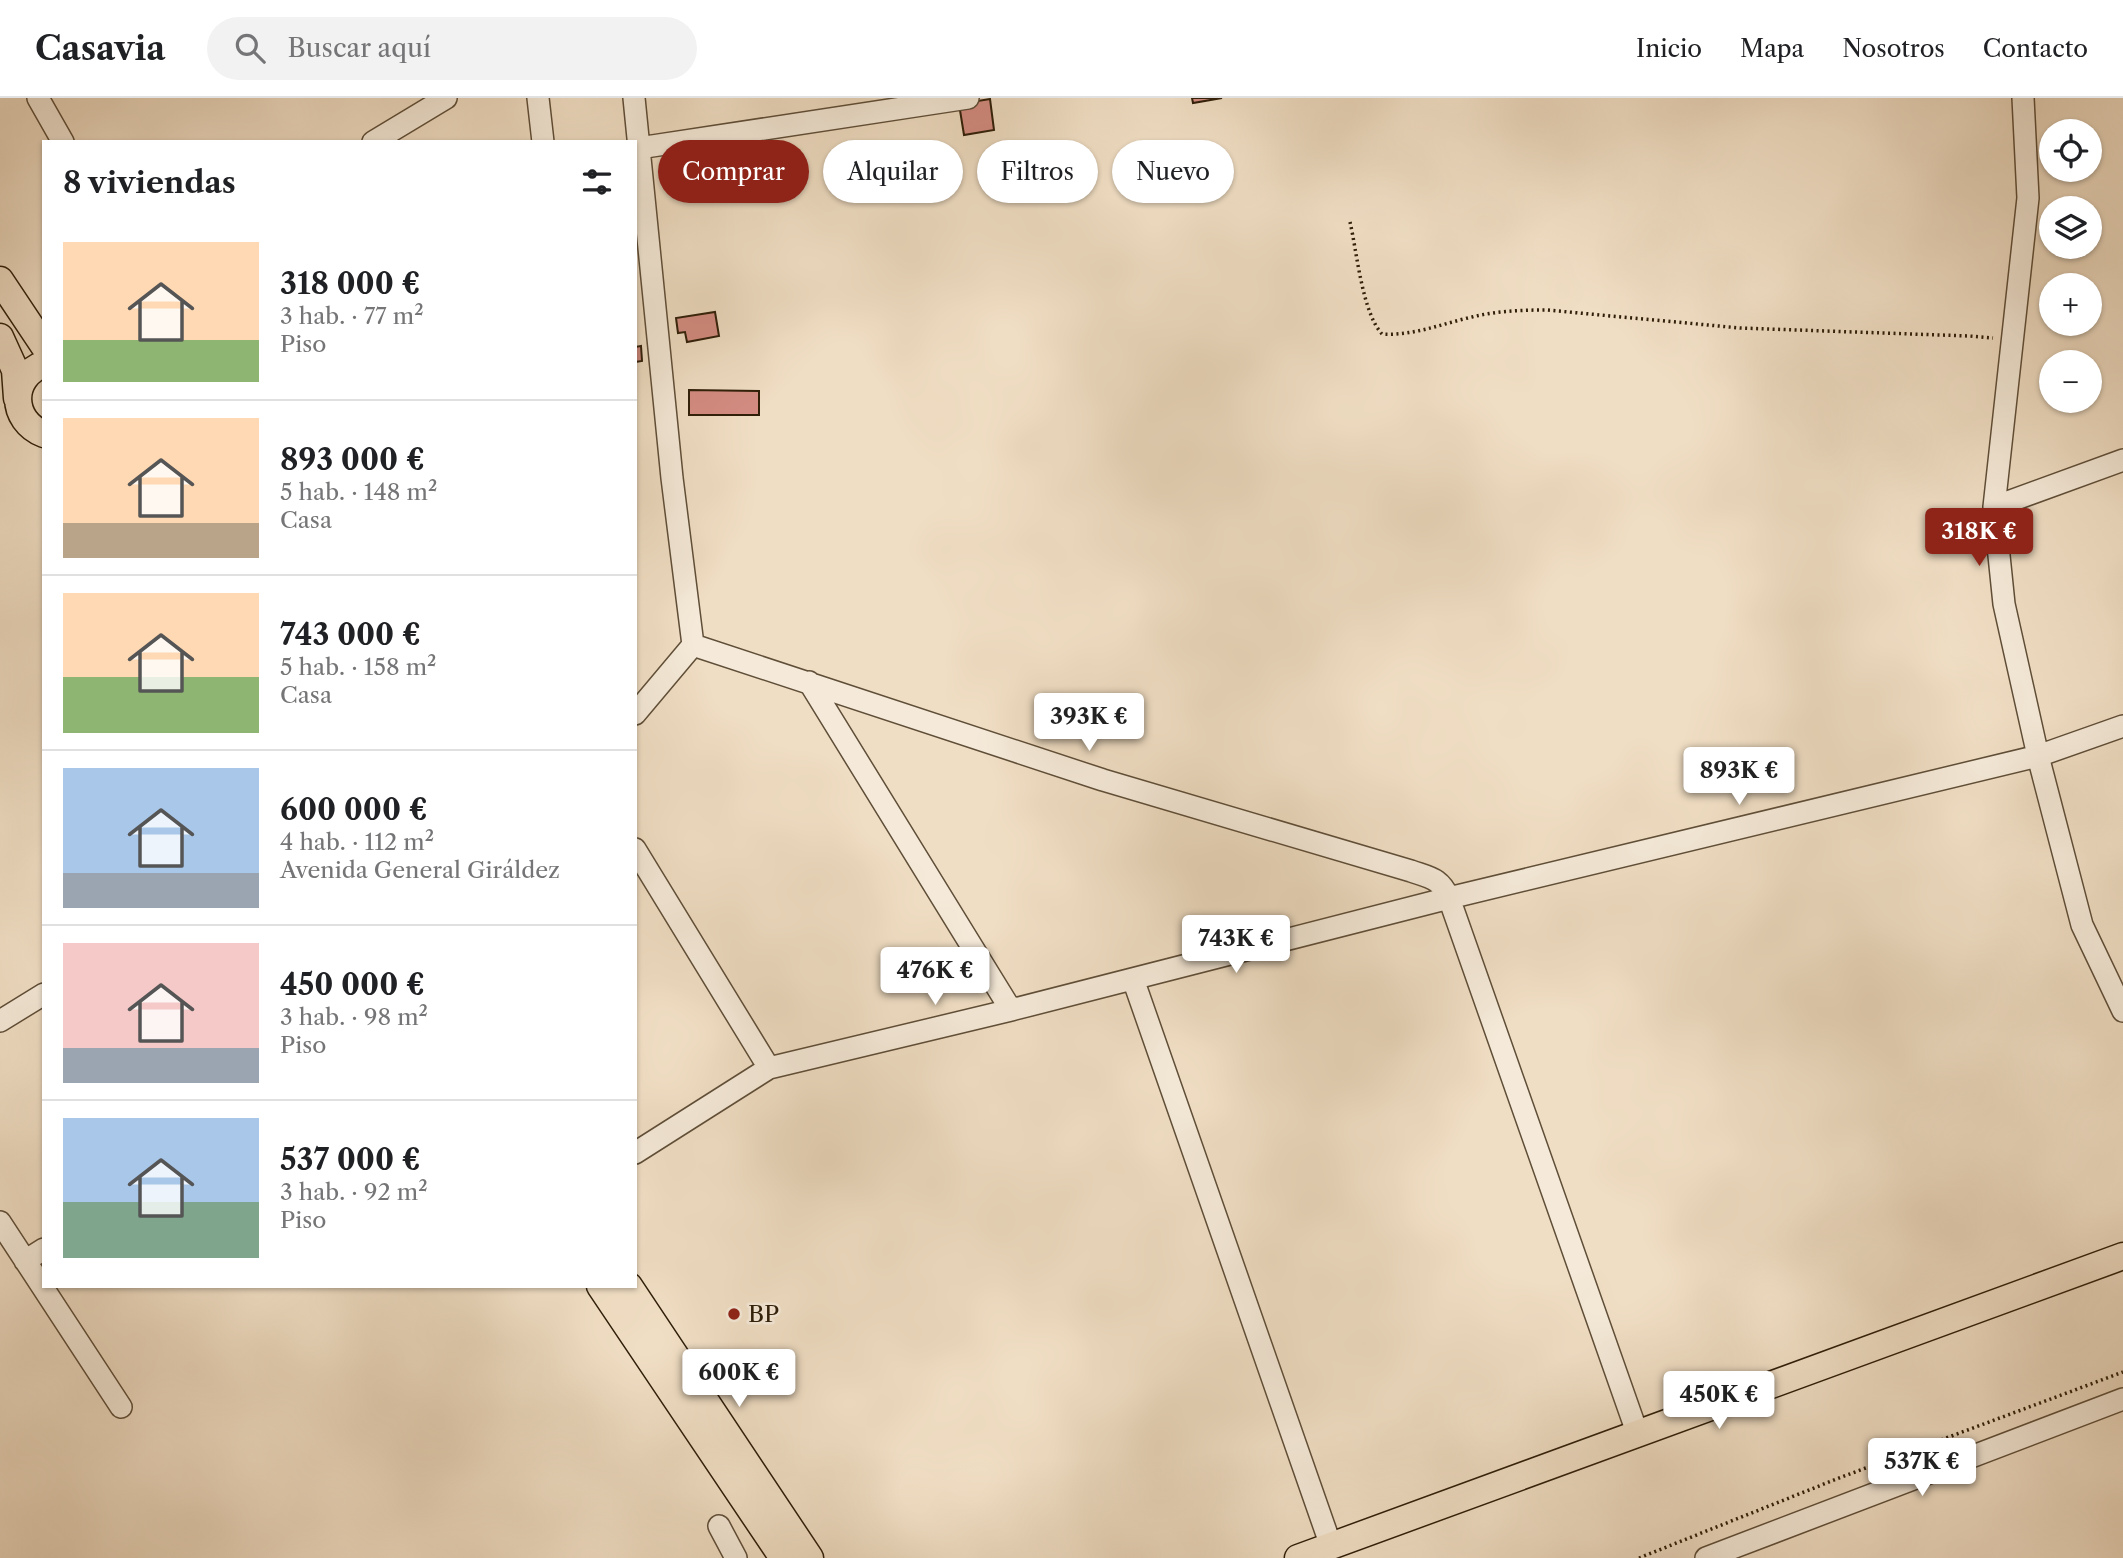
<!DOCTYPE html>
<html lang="es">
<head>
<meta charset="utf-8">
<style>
	body { margin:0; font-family:"Libre Caslon Text",serif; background:#f2f2f2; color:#202124; height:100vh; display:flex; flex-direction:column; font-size:26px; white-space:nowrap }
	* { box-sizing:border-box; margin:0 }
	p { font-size:23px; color:#757577 }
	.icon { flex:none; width:38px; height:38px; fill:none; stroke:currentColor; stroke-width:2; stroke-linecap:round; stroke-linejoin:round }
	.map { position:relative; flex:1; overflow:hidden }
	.sheet { position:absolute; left:42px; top:42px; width:595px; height:1148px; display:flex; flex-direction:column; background:#fff; border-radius:0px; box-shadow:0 2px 5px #0004 }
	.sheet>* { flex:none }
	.guide { position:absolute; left:658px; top:42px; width:665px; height:63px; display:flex; gap:14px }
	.fabs { position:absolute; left:2039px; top:21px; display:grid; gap:14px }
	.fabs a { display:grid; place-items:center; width:63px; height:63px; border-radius:50%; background:#fff; box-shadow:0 2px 5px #0004; font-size:35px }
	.price { position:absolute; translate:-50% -60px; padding:0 16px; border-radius:7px; background:#fff; color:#222; font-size:23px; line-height:46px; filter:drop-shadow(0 2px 4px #0008) }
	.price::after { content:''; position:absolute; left:50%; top:42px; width:21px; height:16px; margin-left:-10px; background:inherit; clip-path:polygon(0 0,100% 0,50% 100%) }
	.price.current { background:#8f2418; color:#fff }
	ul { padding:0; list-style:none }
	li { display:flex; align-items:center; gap:21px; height:175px; padding:0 21px }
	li+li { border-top:2px solid #e0e0e0 }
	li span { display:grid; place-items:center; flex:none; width:196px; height:140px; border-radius:0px; color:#555 }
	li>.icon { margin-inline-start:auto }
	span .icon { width:84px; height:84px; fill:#fffc; stroke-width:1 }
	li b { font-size:30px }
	h2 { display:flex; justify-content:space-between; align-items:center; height:84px; padding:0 21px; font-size:30px }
	.chip { padding:0 24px; border-radius:32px; background:#fff; box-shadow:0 2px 5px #0004; font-size:24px; line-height:63px }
	.chip.current { background:#8f2418; color:#fff }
	header { display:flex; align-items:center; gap:42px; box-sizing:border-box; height:98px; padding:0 35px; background:#fff; border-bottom:2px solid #e0e0e0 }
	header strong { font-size:33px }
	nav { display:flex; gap:38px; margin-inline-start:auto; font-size:24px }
	.search { width:490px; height:63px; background:#f2f2f2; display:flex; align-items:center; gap:18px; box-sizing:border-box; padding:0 24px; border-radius:38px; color:#757577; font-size:26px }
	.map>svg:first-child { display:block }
	.building { fill:#d48c82; stroke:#2f1e09; stroke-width:2 }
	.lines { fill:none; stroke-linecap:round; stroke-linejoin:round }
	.minor-casing { stroke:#5f4e38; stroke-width:24 }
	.major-casing { stroke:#2f1e09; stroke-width:29 }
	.path { stroke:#2f1e09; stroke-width:3.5; stroke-dasharray:2 3.5; stroke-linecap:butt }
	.minor { stroke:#f5ead9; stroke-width:21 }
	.major { stroke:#f0dec4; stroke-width:26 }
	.poi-dot { fill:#8f2418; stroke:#f5ead9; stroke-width:2.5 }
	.labels { text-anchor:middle; stroke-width:5; stroke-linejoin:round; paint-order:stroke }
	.poi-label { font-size:23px; fill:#2f1e09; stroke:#f5ead9; text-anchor:start }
</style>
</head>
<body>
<header>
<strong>Casavia</strong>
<div class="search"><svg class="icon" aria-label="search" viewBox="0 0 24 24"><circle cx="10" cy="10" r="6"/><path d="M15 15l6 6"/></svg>Buscar aquí</div>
<nav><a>Inicio</a><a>Mapa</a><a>Nosotros</a><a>Contacto</a></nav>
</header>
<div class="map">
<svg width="2123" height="1460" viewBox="0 0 2123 1460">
	<rect width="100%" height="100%" fill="#f0dec4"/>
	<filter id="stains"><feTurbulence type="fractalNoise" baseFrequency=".00286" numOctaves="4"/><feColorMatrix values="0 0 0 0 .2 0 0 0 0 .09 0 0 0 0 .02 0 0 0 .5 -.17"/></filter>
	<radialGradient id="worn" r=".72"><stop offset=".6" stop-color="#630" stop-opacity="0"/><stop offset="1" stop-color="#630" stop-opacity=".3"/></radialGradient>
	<path class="building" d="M1192,0H1222L1193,5Z
		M990,1L994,32L964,37L959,6Z
		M725,40L730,72L693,78L688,46Z
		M777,53L780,68L763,71L761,55Z
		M715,214L719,238L687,244L685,234L678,235L676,220Z
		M641,248L642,263L635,264V249Z
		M689,292L759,293V317H689Z"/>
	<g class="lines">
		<defs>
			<path id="minor" d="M38,0L63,44
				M538,0L543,44
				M634,0L672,380L693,547
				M2023,0L2028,100L1994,409L2004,506L2038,658L2082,827L2123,913
				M373,44L446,0
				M639,50L968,0
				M1994,409L2123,362
				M693,547L1103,682L1411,773C1431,780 1440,780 1449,800L1638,1337
				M635,616L693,547
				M635,751L769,970L1011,912L809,584
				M1133,881L1331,1448
				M1011,912L1449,800L2038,658L2123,628
				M0,923L44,896
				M635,1055L769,970
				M0,1124L121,1309
				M25,1163L44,1151
				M719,1428L736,1460
				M1706,1460L2123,1301"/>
			<path id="major" d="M0,182L44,248
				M0,239L15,272L17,300
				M44,266C9,279 10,323 44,336
				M600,1188L783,1460
				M629,1188L810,1460
				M1298,1460L2123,1158"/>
		</defs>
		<use href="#minor" class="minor-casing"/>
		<use href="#major" class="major-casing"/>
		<path class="path" d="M1350,124C1357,154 1362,214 1382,236C1413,238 1441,226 1472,219C1496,213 1522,212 1547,212L1740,230L1969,238L1993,240
			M1639,1460L1839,1380L2123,1274"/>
		<use href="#minor" class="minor"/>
		<use href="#major" class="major"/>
	</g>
	<circle class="poi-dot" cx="734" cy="1216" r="7"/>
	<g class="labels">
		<g class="poi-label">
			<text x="748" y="1224">BP</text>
		</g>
	</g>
	<rect width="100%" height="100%" filter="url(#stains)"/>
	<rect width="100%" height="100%" fill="url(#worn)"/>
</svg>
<div class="fabs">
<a><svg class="icon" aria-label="locate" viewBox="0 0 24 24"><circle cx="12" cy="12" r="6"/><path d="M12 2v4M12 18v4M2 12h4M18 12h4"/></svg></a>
<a><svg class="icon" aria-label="layers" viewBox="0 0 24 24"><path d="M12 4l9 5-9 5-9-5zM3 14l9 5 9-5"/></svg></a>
<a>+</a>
<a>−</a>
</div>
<b class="price current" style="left:1979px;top:470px">318K €</b>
<b class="price" style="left:1089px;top:655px">393K €</b>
<b class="price" style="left:1739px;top:709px">893K €</b>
<b class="price" style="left:1236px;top:877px">743K €</b>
<b class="price" style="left:935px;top:909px">476K €</b>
<b class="price" style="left:739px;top:1311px">600K €</b>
<b class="price" style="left:1719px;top:1333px">450K €</b>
<b class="price" style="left:1922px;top:1400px">537K €</b>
<div class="guide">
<a class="chip current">Comprar</a>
<a class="chip">Alquilar</a>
<a class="chip">Filtros</a>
<a class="chip">Nuevo</a>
</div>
<section class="sheet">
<h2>8 viviendas<svg class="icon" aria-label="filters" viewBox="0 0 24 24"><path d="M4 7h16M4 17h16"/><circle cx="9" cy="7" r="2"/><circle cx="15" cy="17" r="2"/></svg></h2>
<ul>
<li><span style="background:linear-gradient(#ffd9b3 70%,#8fb573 0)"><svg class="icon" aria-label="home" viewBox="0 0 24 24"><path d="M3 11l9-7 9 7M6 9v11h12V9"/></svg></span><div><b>318 000 €</b><p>3 hab. · 77 m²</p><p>Piso</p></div></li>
<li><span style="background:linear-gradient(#ffd9b3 75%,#b9a48a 0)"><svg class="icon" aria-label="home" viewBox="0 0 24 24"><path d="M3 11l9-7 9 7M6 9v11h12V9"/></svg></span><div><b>893 000 €</b><p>5 hab. · 148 m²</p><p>Casa</p></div></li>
<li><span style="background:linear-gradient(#ffd9b3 60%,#8fb573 0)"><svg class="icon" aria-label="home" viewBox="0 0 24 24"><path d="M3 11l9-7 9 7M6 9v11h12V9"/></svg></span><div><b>743 000 €</b><p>5 hab. · 158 m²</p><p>Casa</p></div></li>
<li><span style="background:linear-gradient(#a9c7e8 75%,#9aa5b1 0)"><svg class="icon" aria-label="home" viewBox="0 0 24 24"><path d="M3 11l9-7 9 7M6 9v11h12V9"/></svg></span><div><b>600 000 €</b><p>4 hab. · 112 m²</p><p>Avenida General Giráldez</p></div></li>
<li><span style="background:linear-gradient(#f6c9c9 75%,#9aa5b1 0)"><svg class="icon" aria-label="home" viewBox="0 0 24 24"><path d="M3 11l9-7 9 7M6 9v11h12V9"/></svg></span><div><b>450 000 €</b><p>3 hab. · 98 m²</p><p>Piso</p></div></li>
<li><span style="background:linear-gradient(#a9c7e8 60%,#7fa58c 0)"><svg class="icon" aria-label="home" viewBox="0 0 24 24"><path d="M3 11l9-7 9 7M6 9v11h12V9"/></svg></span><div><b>537 000 €</b><p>3 hab. · 92 m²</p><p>Piso</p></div></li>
</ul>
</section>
</div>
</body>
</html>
